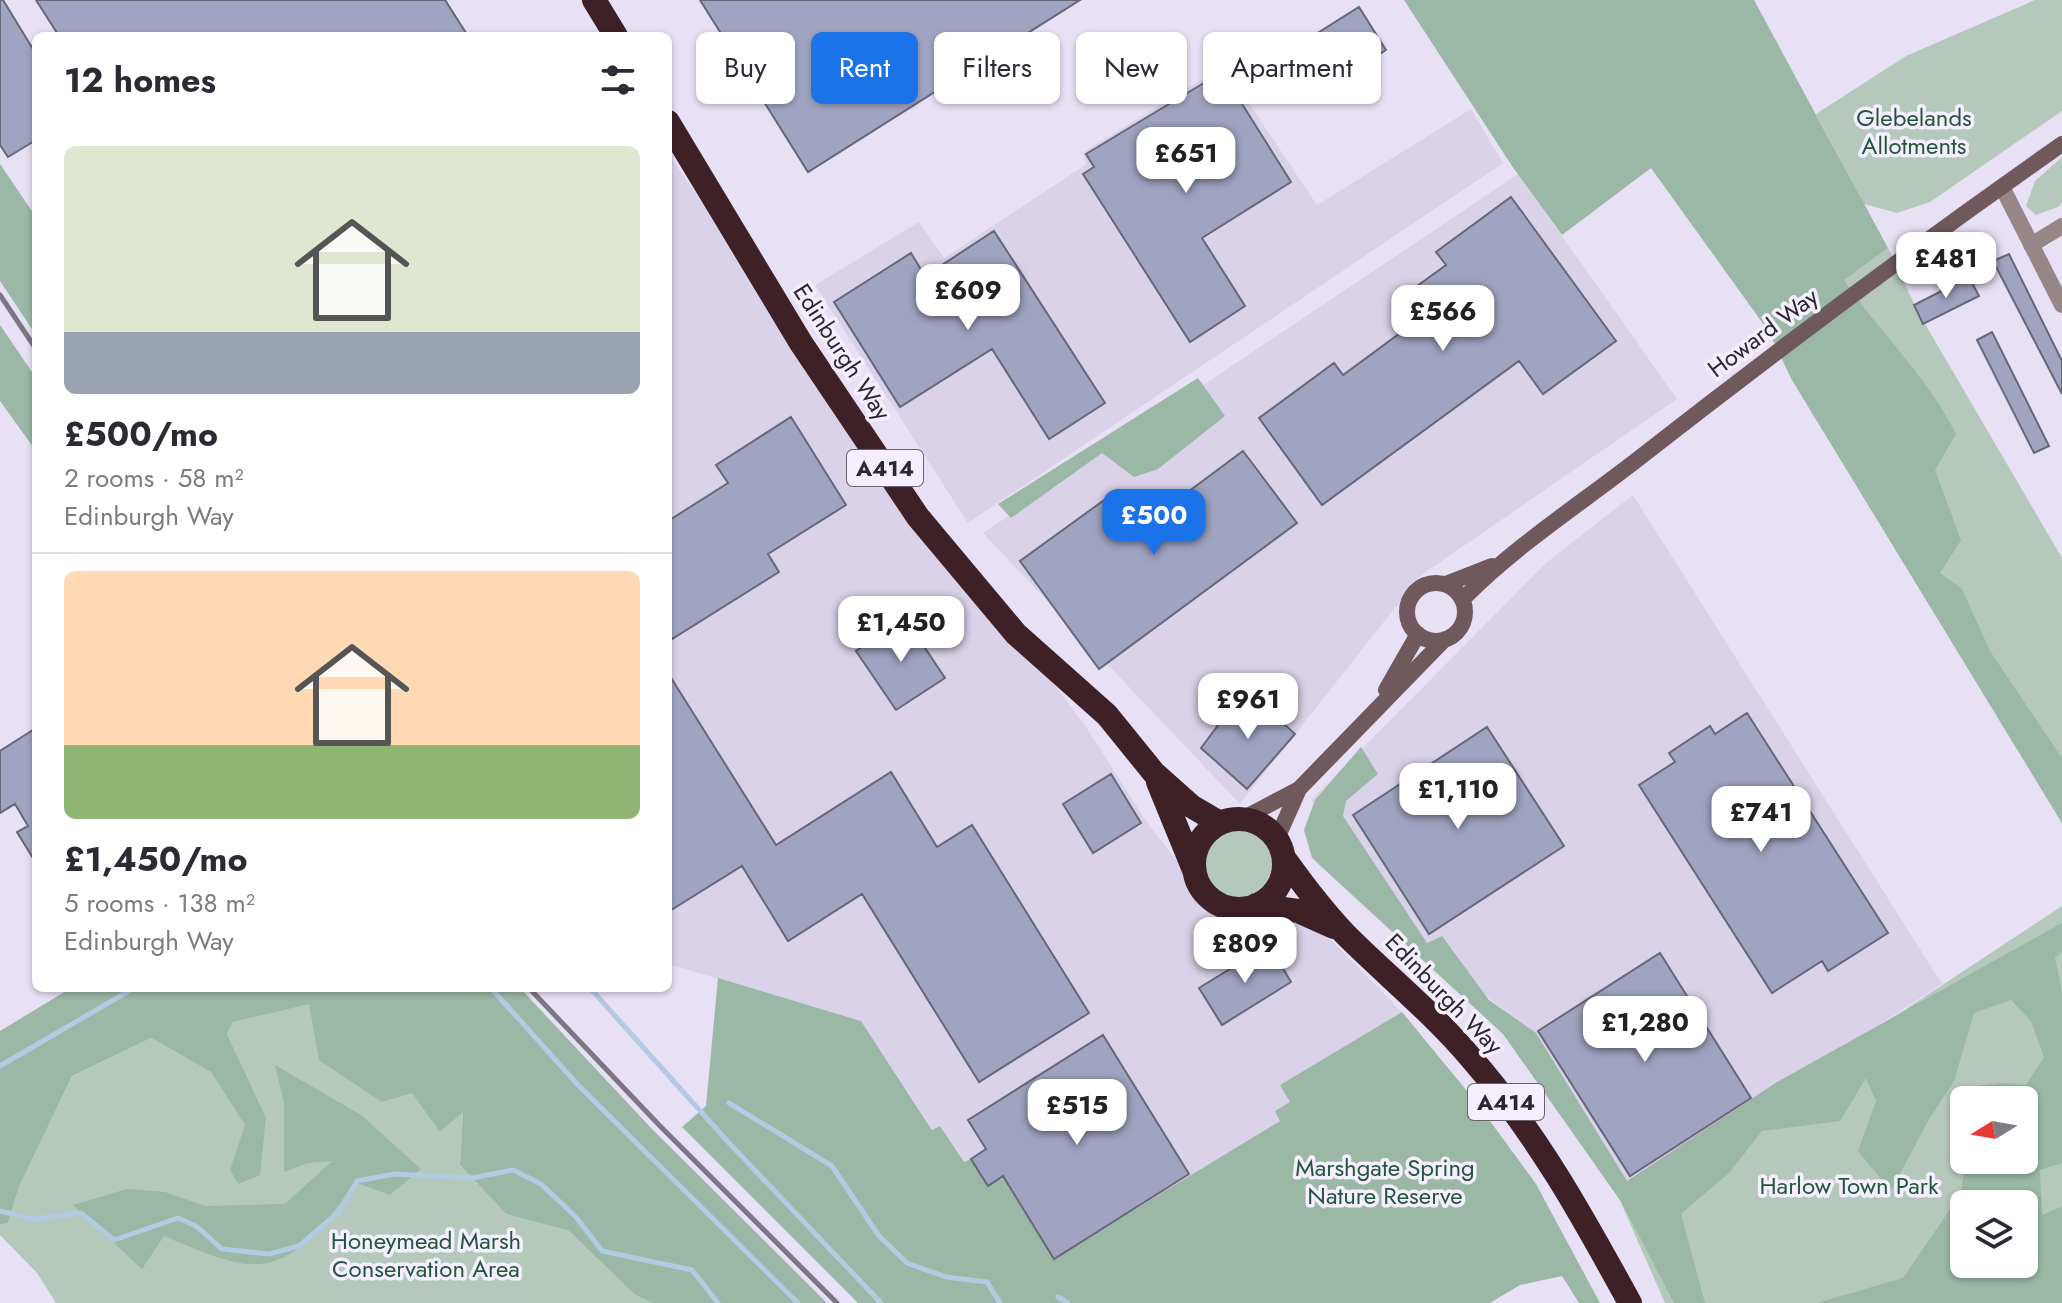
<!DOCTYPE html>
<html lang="en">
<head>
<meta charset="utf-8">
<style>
	body { margin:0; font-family:Jost,sans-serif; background:#f2f2f3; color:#2b2b33; height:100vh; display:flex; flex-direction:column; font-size:30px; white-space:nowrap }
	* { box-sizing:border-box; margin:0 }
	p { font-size:26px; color:#7c7c81 }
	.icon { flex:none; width:44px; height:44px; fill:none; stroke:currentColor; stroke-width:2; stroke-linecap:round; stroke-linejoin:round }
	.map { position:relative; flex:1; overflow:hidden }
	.drawer { position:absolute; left:32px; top:32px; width:640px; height:960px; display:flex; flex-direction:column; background:#fff; border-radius:12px; box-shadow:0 2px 6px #0004 }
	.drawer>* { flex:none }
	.banner { position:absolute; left:696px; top:32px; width:760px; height:72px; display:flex; gap:16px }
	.needle { width:52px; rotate:259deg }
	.buttons { position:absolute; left:1950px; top:1086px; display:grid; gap:16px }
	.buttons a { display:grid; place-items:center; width:88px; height:88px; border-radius:12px; background:#fff; box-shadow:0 2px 6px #0004; font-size:40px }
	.price { position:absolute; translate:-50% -68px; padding:0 18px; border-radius:16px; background:#fff; color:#222; font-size:26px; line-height:52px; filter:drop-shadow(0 2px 4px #0008) }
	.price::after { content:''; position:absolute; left:50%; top:48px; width:24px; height:18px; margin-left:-12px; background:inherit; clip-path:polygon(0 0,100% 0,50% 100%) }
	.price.current { background:#1a73e8; color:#fff }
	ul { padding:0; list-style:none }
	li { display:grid; align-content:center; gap:16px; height:424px; padding:0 32px }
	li+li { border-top:2px solid #e1e1e2 }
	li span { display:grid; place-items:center; height:248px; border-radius:12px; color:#555 }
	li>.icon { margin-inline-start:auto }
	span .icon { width:144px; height:144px; fill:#fffc; stroke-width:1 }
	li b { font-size:34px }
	h2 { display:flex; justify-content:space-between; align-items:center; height:96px; padding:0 32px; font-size:34px }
	.pill { padding:0 28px; border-radius:12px; background:#fff; box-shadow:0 2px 6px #0004; font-size:28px; line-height:72px }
	.pill.current { background:#1a73e8; color:#fff }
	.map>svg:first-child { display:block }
	.commercial { fill:#dad2e8 }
	.green { fill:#b5c8bc; fill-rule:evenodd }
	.forest { fill:#9ab8a5; fill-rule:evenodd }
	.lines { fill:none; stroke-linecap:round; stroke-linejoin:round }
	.stream { stroke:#b2cae2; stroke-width:5 }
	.building { fill:#a0a4c1; stroke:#66687a; stroke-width:2 }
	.street { stroke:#968688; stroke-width:16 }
	.secondary { stroke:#6f595d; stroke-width:16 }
	.highway { stroke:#3d2127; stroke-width:24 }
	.rail { stroke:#7c7783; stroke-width:5 }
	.labels { text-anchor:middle; stroke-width:7; stroke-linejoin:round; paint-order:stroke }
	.shield { fill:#f4eefe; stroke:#67636c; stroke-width:2 }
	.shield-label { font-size:22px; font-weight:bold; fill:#2a272e }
	.park-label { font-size:24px; fill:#23573b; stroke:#f4eefe }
	.street-label { font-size:24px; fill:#2a272e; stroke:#f4eefe }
</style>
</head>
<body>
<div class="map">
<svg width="2062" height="1303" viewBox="0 0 2062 1303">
	<rect width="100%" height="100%" fill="#e8e0f4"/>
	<path class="commercial" d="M1224,66L1317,205L1471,109L1503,163L968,523L815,285L919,222L944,258L1087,164L1082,153Z
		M668,154L801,343L1088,730L1148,824L1219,914L1320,929L1402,1012L1281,1085L1290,1102L1281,1120L1054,1259L1003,1177L988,1186L971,1159L964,1163L940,1126L933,1130L861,1021L668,964Z
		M1518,174L1677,399L1420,576L1240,804L983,533Z
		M1633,495L1942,984L1628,1187L1528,1031L1417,936L1311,800L1546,563Z"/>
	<path class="green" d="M2035,0H2062V111L1930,202L1897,213L1864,204L1816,114L1906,56Z
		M2062,157V203L2058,207L2036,215L2026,206L2035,181Z
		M1888,248L1918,312L2062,558V823L1792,380L1769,332Z
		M1204 863a34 34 0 1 1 68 0a34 34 0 1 1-68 0Z
		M2062,906V1303H1665L1621,1203L1785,1089ZM1964,1100H2024V1160H1964ZM1964,1204H2024V1264H1964Z
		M310,1003L412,1093L463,1111L460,1165L506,1214L569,1231L635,1295L653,1303H56L37,1273L0,1235V1225L8,1223L19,1187L72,1076L151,1038L211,1072L246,1125L266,1117L227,1034L232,1022Z"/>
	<path class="forest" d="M1404,0H1754L1888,248L1844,280C1879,332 1928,377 1956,434L1935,470L1961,540L1940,573L1962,589L1990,651L2062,758V823L1792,380L1769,332L1651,168L1562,235L1512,166Z
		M0,164L36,217V335L0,281Z
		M0,325L36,378V451L0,401Z
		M1198,378L1225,416L1158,469L1134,477L1102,453L1011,518L998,504Z
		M1361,747L1378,774L1346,801L1343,816L1427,943L1442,936L1489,1000L1536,1033L1627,1181L1777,1082L2062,923V952L2055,957L2062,992V1163L2040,1170L2042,1215L2062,1206V1303H1817L1903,1278L1960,1195L1967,1160H2024V1100H1975L1977,1086L2000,1083L2026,1085L2044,1057L2031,1021L2011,1000L1974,1013L1954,1081L1928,1121L1891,1191L1858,1151L1876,1101L1866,1078L1840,1121L1762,1131L1729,1173L1681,1214L1705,1303H1674L1622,1203L1503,1034L1312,858L1304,830L1315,800ZM1964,1204H2024V1264H1964Z
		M718,978L861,1021L932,1130L940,1126L964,1162L971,1159L988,1186L1003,1176L1055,1258L1280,1121L1275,1111L1290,1102L1280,1085L1402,1012L1476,1102L1536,1184L1600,1303H1579L1562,1276L1520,1285L1490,1303H858L682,1127L706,1106Z
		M71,988H520L652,1129L827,1303H653L635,1295L569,1231L506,1214L460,1165L463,1112L440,1132L412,1093L382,1102L319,1060L309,1004L233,1022L227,1034L266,1117L260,1175L238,1184L230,1170L245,1125L211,1072L151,1038L72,1076L19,1187L8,1223L0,1225V1031Z
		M275,1065L361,1115L421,1169L390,1195L354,1182C332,1216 302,1261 259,1264C232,1267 189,1246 164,1236L142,1269L73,1205L127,1189L165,1192L205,1206L285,1204L332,1161L308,1163L284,1172V1103Z"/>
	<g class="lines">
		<path class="stream" d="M491,988L578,1085L798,1303
			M590,988L729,1143L881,1303
			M0,1066L134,988
			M729,1103L832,1166L879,1236L907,1263L946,1277L987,1282L1000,1303
			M0,1211L33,1219L81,1213L114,1240L178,1218L196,1226L222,1249L269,1254L299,1246L340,1211L357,1181L394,1174L472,1178L513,1170L541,1184L576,1217L602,1251L692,1270L718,1303
			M1058,1297L1068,1303"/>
	</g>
	<path class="building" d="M0,0H3L36,54V140L8,157L0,145Z
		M36,0H445L468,36H59Z
		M700,0H1080L808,172Z
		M1359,7L1386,50L1343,78L1316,34Z
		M1222,72L1291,182L1202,238L1245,306L1190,342L1083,174L1094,167L1086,154Z
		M1511,197L1616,341L1543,394L1519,361L1322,505L1259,418L1334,363L1343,375L1415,322L1398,300L1446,265L1436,252Z
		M994,231L1105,403L1049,439L992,349L900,407L834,302L911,253L925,276Z
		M2009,254L2062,361V394L1993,261Z
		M1969,277L1979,296L1923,324L1914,305Z
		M1992,332L2049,446L2034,453L1977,340Z
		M791,417L846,505L768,554L779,572L672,639L668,632V521L728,483L716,465Z
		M1243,451L1297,523L1099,669L1020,561L1118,490L1145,524Z
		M905,618L945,678L896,710L856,651Z
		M668,673L776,845L891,772L937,847L972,825L1089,1013L979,1082L862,894L788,941L742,866L668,912Z
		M1251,694L1295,734L1247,789L1201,748L1228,712L1232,716Z
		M1747,713L1888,933L1828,971L1822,961L1772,993L1639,785L1675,762L1669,753L1710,726L1715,734Z
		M1487,727L1564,846L1429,934L1353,815Z
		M36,728V863L17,832L28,826L15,804L0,813V751Z
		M1111,774L1141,823L1093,853L1063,804Z
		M1269,945L1291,982L1222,1025L1199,988Z
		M1660,953L1751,1098L1630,1176L1538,1031Z
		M1103,1035L1189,1174L1054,1259L1003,1176L988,1186L971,1159L986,1149L968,1120Z"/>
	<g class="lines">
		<path class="street" d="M2002,187L2062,305
			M2031,245L2062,226"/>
		<path class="secondary" d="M1407 612a29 29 0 1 1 58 0a29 29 0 1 1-58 0Z
			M1446,584L1492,566
			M1463,599C1515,546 1579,505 1638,459C1776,351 1918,245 2062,144
			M1386,690L1418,634
			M1242,819L1299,789L1445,639
			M1282,850L1279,834L1299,789"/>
		<path class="highway" d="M594,0L616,36
			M668,122L801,343L918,517L1016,634L1107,715L1154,773L1191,806L1220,823
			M1158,782L1194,870
			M1194 864a45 45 0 1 1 90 0a45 45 0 1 1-90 0Z
			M1284,858C1303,884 1322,910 1345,934C1386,975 1433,1013 1471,1058C1536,1132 1583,1217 1630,1303
			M1256,905L1298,911L1334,927"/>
		<path class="rail" d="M0,295L36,349
			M529,988L660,1126L837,1303"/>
	</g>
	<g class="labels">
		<g class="shield">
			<rect x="847" y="450" width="76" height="36" rx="6"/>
			<rect x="1468" y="1084" width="76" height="36" rx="6"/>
		</g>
		<g class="shield-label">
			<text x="885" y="476">A414</text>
			<text x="1506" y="1110">A414</text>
		</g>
		<g class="park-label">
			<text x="1914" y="126">Glebelands<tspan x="1914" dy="28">Allotments</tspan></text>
			<text x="1385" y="1176">Marshgate Spring<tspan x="1385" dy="28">Nature Reserve</tspan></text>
			<text x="1849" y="1194">Harlow Town Park</text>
			<text x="426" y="1249">Honeymead Marsh<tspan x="426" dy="28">Conservation Area</tspan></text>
		</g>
		<g class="street-label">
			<text transform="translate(1763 333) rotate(-37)" y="8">Howard Way</text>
			<text transform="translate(842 352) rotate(57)" y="8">Edinburgh Way</text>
			<text transform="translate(1444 994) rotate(46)" y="8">Edinburgh Way</text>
		</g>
	</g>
</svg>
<div class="buttons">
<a><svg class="needle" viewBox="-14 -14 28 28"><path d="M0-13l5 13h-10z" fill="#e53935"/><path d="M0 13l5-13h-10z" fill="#7c7c81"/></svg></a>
<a><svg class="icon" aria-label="layers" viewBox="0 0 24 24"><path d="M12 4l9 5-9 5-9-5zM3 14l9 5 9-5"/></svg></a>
</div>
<b class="price" style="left:1186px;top:195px">£651</b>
<b class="price" style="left:1946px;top:300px">£481</b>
<b class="price" style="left:968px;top:332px">£609</b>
<b class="price" style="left:1443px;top:353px">£566</b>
<b class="price current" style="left:1154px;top:557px">£500</b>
<b class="price" style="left:901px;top:664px">£1,450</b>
<b class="price" style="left:1248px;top:741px">£961</b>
<b class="price" style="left:1458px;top:831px">£1,110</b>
<b class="price" style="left:1761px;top:854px">£741</b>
<b class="price" style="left:1245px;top:985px">£809</b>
<b class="price" style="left:1645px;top:1064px">£1,280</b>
<b class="price" style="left:1077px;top:1147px">£515</b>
<div class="banner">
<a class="pill">Buy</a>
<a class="pill current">Rent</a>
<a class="pill">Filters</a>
<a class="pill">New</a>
<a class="pill">Apartment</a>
</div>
<section class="drawer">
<h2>12 homes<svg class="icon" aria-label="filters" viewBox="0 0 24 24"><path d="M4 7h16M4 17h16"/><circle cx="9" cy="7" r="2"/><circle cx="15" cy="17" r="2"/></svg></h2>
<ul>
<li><span style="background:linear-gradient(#dfe7d0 75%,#9aa5b1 0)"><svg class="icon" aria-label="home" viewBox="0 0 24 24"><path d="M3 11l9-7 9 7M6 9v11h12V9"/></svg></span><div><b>£500/mo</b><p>2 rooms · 58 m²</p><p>Edinburgh Way</p></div></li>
<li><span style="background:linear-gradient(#ffd9b3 70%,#8fb573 0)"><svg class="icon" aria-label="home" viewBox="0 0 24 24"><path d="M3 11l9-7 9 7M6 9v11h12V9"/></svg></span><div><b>£1,450/mo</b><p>5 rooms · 138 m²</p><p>Edinburgh Way</p></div></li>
</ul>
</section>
</div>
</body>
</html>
